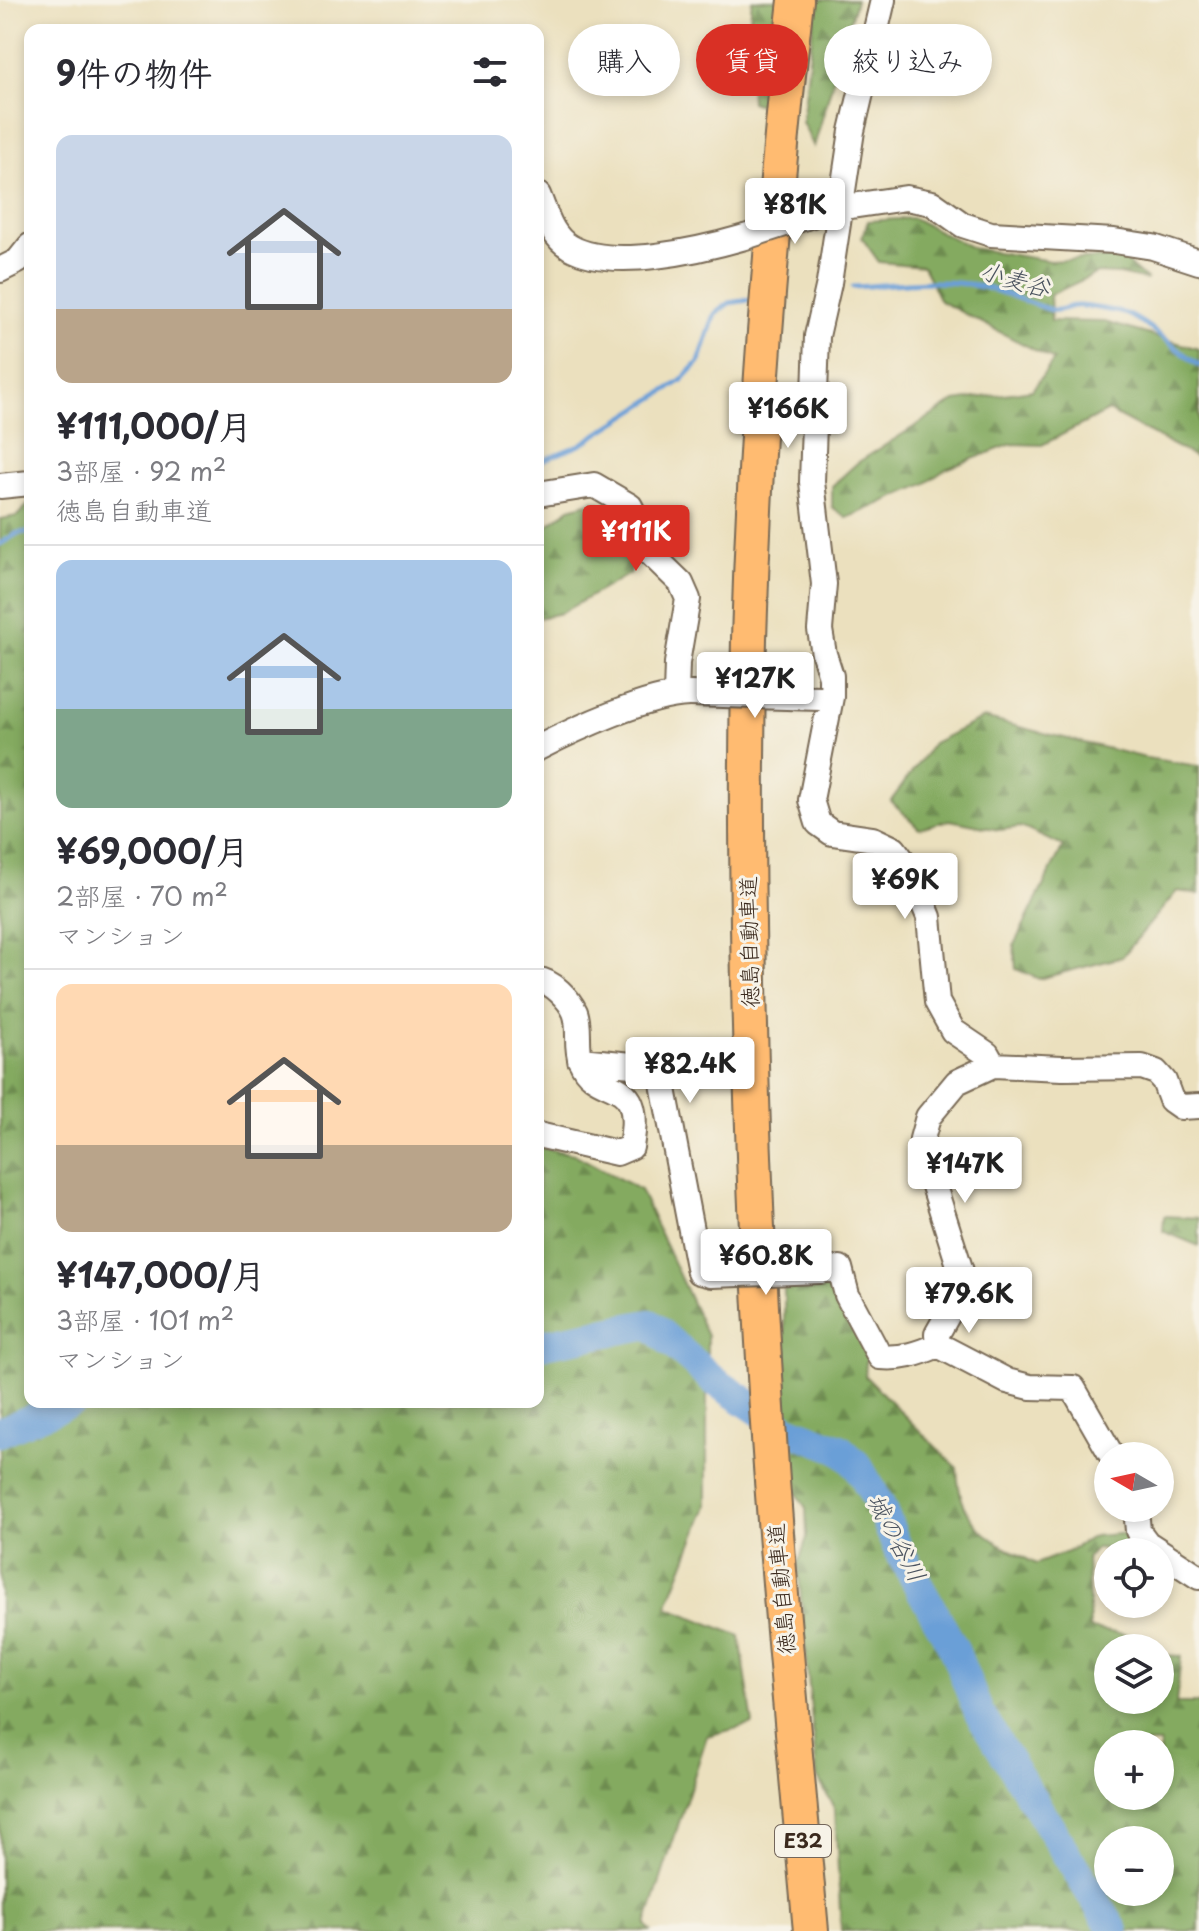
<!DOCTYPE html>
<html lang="ja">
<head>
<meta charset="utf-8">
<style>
	body { margin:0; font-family:"Playpen Sans","Klee One",sans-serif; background:#f7f7f7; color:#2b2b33; height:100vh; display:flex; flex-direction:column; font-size:30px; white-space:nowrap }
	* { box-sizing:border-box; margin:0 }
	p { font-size:26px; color:#7c7c81 }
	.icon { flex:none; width:44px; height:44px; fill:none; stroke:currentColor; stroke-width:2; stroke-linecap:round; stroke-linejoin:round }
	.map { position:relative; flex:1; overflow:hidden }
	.panel { position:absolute; left:24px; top:24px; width:520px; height:1384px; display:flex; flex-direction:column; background:#fff; border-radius:16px; box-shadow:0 4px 12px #0003 }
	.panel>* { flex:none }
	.top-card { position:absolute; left:568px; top:24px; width:510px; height:72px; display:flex; gap:16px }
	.needle { width:52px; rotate:279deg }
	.tools { position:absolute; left:1094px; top:1442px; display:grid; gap:16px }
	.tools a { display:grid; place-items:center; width:80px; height:80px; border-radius:50%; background:#fff; box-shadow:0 4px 12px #0003; font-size:40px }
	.price { position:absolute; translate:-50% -68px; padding:0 18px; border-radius:8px; background:#fff; color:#222; font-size:26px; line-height:52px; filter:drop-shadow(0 2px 4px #0008) }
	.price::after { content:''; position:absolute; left:50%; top:48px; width:24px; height:18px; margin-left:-12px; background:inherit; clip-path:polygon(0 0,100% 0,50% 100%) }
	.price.selected { background:#d93025; color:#fff }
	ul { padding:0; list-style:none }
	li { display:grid; align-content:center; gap:16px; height:424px; padding:0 32px }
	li+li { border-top:2px solid #e1e1e2 }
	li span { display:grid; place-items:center; height:248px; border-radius:16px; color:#555 }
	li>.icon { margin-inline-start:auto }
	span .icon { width:144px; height:144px; fill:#fffc; stroke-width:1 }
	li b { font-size:34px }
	h2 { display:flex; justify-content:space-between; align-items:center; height:96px; padding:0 32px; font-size:34px }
	.chip { padding:0 28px; border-radius:36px; background:#fff; box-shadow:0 4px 12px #0003; font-size:28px; line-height:72px }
	.chip.selected { background:#d93025; color:#fff }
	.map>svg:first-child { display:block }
	.forest { fill:url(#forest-firs); stroke:#606a3f; stroke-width:2; fill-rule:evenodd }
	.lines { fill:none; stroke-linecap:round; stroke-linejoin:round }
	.stream { stroke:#6a9fd7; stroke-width:5 }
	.river { stroke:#6a9fd7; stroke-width:30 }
	.minor-casing { stroke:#796a56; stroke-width:28 }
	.highway-casing { stroke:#796a56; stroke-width:38 }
	.minor { stroke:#fff; stroke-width:24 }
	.highway { stroke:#ffbb71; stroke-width:34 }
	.minor-bridge-casing { stroke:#796a56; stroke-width:28; stroke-linecap:butt }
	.minor-bridge { stroke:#fff; stroke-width:24 }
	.labels { text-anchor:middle; stroke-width:6; stroke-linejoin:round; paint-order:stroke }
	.shield { fill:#f7f3e8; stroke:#73665b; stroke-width:2 }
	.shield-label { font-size:20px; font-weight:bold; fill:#3b2a1e }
	.street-label { font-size:22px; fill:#3b2a1e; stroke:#f7f3e8 }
	.water-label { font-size:24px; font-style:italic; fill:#4b535f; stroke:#f7f3e8 }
</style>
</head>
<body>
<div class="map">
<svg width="1199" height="1931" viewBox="0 0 1199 1931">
	<defs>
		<pattern id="forest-firs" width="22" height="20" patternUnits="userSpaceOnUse" patternTransform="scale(2)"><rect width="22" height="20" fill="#84aa60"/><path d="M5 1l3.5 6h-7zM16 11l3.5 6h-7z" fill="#6d8b4f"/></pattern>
	</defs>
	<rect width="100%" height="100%" fill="#f7f3e8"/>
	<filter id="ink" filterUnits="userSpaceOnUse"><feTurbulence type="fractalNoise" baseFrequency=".0125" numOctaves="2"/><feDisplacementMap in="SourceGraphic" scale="16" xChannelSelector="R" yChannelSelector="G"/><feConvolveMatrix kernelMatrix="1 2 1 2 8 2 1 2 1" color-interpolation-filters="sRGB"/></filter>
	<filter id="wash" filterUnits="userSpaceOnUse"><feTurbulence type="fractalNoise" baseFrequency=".006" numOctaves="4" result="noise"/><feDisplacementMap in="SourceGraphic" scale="32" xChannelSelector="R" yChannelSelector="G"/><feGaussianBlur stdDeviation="1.8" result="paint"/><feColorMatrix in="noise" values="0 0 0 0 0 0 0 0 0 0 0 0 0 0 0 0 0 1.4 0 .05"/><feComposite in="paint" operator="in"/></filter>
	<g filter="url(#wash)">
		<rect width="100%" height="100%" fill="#ebe0be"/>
		<path class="forest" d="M752,0H777L764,106L751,102L748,39Z
			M816,0H856L814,147L802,122Z
			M913,218L972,248L1050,261L1120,257L1147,280L1119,274L1097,273L1050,295L1051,321L1105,322L1199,349V459L1108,411L1042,445L1012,444L946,469L925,484L847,518L832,507V486L857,463L955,401L1032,390L1054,360L940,301L923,266L879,262L862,238L868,221Z
			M594,501L617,509L633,553L631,573L561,613L538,618V533L570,508Z
			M30,503V1402H538V1147L574,1154L640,1190L707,1336V1506L667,1607L740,1636L753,1724L707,1736L646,1925L651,1931H0V519L17,516Z
			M983,718L1146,758L1199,766V894L1177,891L1122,957L1039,979L1016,969L1014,945L1063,846L1021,827L999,830L950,820L919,828L891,801L933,743Z
			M1164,1216L1199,1218V1246L1163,1231Z
			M831,1280L840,1308L867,1350L865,1376L957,1468C959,1527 989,1538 1036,1564L1067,1552L1094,1536L1130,1533L1134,1542L1124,1550L1096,1548L1087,1558L1090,1629L1130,1635L1139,1648H1108V1700H1160V1655L1181,1656L1176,1703H1199V1931H841L835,1810L817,1776L798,1565L807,1537L806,1508L793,1488L785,1418L784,1287ZM1108,1744H1160V1796H1108ZM1108,1840H1160V1892H1108Z"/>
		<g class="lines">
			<path class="stream" d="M853,287C896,285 939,277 982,287C1006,292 1028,304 1052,310C1060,312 1067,306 1076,306C1083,305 1123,312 1129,315C1155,328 1175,349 1199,365
				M538,462L580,445L681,381L699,362L715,314L729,303L748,300
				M0,544L18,533L30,532"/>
			<path class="river" d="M538,1345L650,1324L716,1382L785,1428L840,1449L858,1466L880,1505L898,1549L953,1647L979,1713L1114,1931
				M0,1432L72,1402"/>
		</g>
	</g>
	<g filter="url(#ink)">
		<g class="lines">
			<defs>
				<path id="minor" d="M883,0L852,131L829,283L817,336L812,482L824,584L820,630L824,654L831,676V697L811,800L818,823L832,833L873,839L894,849L909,869L929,917L937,1002L953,1031L987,1054L993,1065
					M538,195C546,214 551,236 570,247C612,271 700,250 745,237
					M831,209L906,198L932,203L963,225L991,234L1114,241L1153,247L1199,262
					M0,270L18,261L30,246
					M0,486L30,483
					M538,494L594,485L630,506L644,534L648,551L681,583L688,599L677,663L676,694
					M538,748C575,729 648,695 689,694
					M538,980C552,981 569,999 575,1012C581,1027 575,1046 581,1061C591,1088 623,1082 631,1104C636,1117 633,1133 631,1147L617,1153L538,1135
					M580,1060L653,1067L661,1073L699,1272L711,1275
					M820,1271L840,1268L847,1295L880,1357C902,1359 918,1354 938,1345L1007,1381L1030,1387L1073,1388L1112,1456
					M938,1345L937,1334L965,1284L934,1186L922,1139L928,1117L957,1082L993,1065L1062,1068L1142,1067L1156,1072L1164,1081L1171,1100L1181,1107L1199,1106
					M1136,1508L1138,1531L1147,1543L1199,1577"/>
				<path id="highway" d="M796,0C766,274 745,549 747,825C748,1003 753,1181 764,1359C775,1550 794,1741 811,1931"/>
			</defs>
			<use href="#minor" class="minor-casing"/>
			<use href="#highway" class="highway-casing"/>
			<use href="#minor" class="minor"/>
			<use href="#highway" class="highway"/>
			<defs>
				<path id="minor-bridge" d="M745,237L831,209
					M690,694L820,698
					M711,1275L820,1271"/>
			</defs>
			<use href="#minor-bridge" class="minor-bridge-casing"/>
			<use href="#minor-bridge" class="minor-bridge"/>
		</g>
	</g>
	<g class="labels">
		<rect class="shield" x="775" y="1825" width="56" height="32" rx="6"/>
		<g class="shield-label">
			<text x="803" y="1848">E32</text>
		</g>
		<g class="street-label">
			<text transform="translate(749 942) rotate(-91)" y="8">徳島自動車道</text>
			<text transform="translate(781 1589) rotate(-95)" y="8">徳島自動車道</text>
		</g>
		<g class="water-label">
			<text transform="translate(1015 280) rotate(16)" y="8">小麦谷</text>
			<text transform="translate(896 1538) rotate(62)" y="8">城の谷川</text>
		</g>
	</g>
</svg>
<div class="tools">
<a><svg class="needle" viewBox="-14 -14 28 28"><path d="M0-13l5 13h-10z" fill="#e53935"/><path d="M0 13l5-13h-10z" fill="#7c7c81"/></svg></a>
<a><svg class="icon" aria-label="locate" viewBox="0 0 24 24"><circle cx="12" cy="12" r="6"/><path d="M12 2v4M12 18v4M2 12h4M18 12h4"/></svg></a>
<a><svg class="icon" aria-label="layers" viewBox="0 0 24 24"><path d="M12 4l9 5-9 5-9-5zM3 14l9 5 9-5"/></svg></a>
<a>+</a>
<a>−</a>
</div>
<b class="price" style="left:795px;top:246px">¥81K</b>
<b class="price" style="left:788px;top:450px">¥166K</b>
<b class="price selected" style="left:636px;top:573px">¥111K</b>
<b class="price" style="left:755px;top:720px">¥127K</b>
<b class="price" style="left:905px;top:921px">¥69K</b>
<b class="price" style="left:690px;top:1105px">¥82.4K</b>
<b class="price" style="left:965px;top:1205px">¥147K</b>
<b class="price" style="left:766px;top:1297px">¥60.8K</b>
<b class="price" style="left:969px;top:1335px">¥79.6K</b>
<div class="top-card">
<a class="chip">購入</a>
<a class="chip selected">賃貸</a>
<a class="chip">絞り込み</a>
</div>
<section class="panel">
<h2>9件の物件<svg class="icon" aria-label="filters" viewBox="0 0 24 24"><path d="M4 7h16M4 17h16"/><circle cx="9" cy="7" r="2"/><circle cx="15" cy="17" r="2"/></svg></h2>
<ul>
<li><span style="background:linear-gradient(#c9d6e8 70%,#b9a48a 0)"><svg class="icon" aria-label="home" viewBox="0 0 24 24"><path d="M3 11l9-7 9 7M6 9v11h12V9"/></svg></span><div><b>¥111,000/月</b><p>3部屋 · 92 m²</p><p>徳島自動車道</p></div></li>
<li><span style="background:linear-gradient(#a9c7e8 60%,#7fa58c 0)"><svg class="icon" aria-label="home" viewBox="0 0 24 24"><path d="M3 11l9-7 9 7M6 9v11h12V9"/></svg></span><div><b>¥69,000/月</b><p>2部屋 · 70 m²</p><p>マンション</p></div></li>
<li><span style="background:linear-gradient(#ffd9b3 65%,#b9a48a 0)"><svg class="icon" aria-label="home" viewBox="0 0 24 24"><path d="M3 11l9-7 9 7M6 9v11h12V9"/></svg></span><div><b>¥147,000/月</b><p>3部屋 · 101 m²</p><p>マンション</p></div></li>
</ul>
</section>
</div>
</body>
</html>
